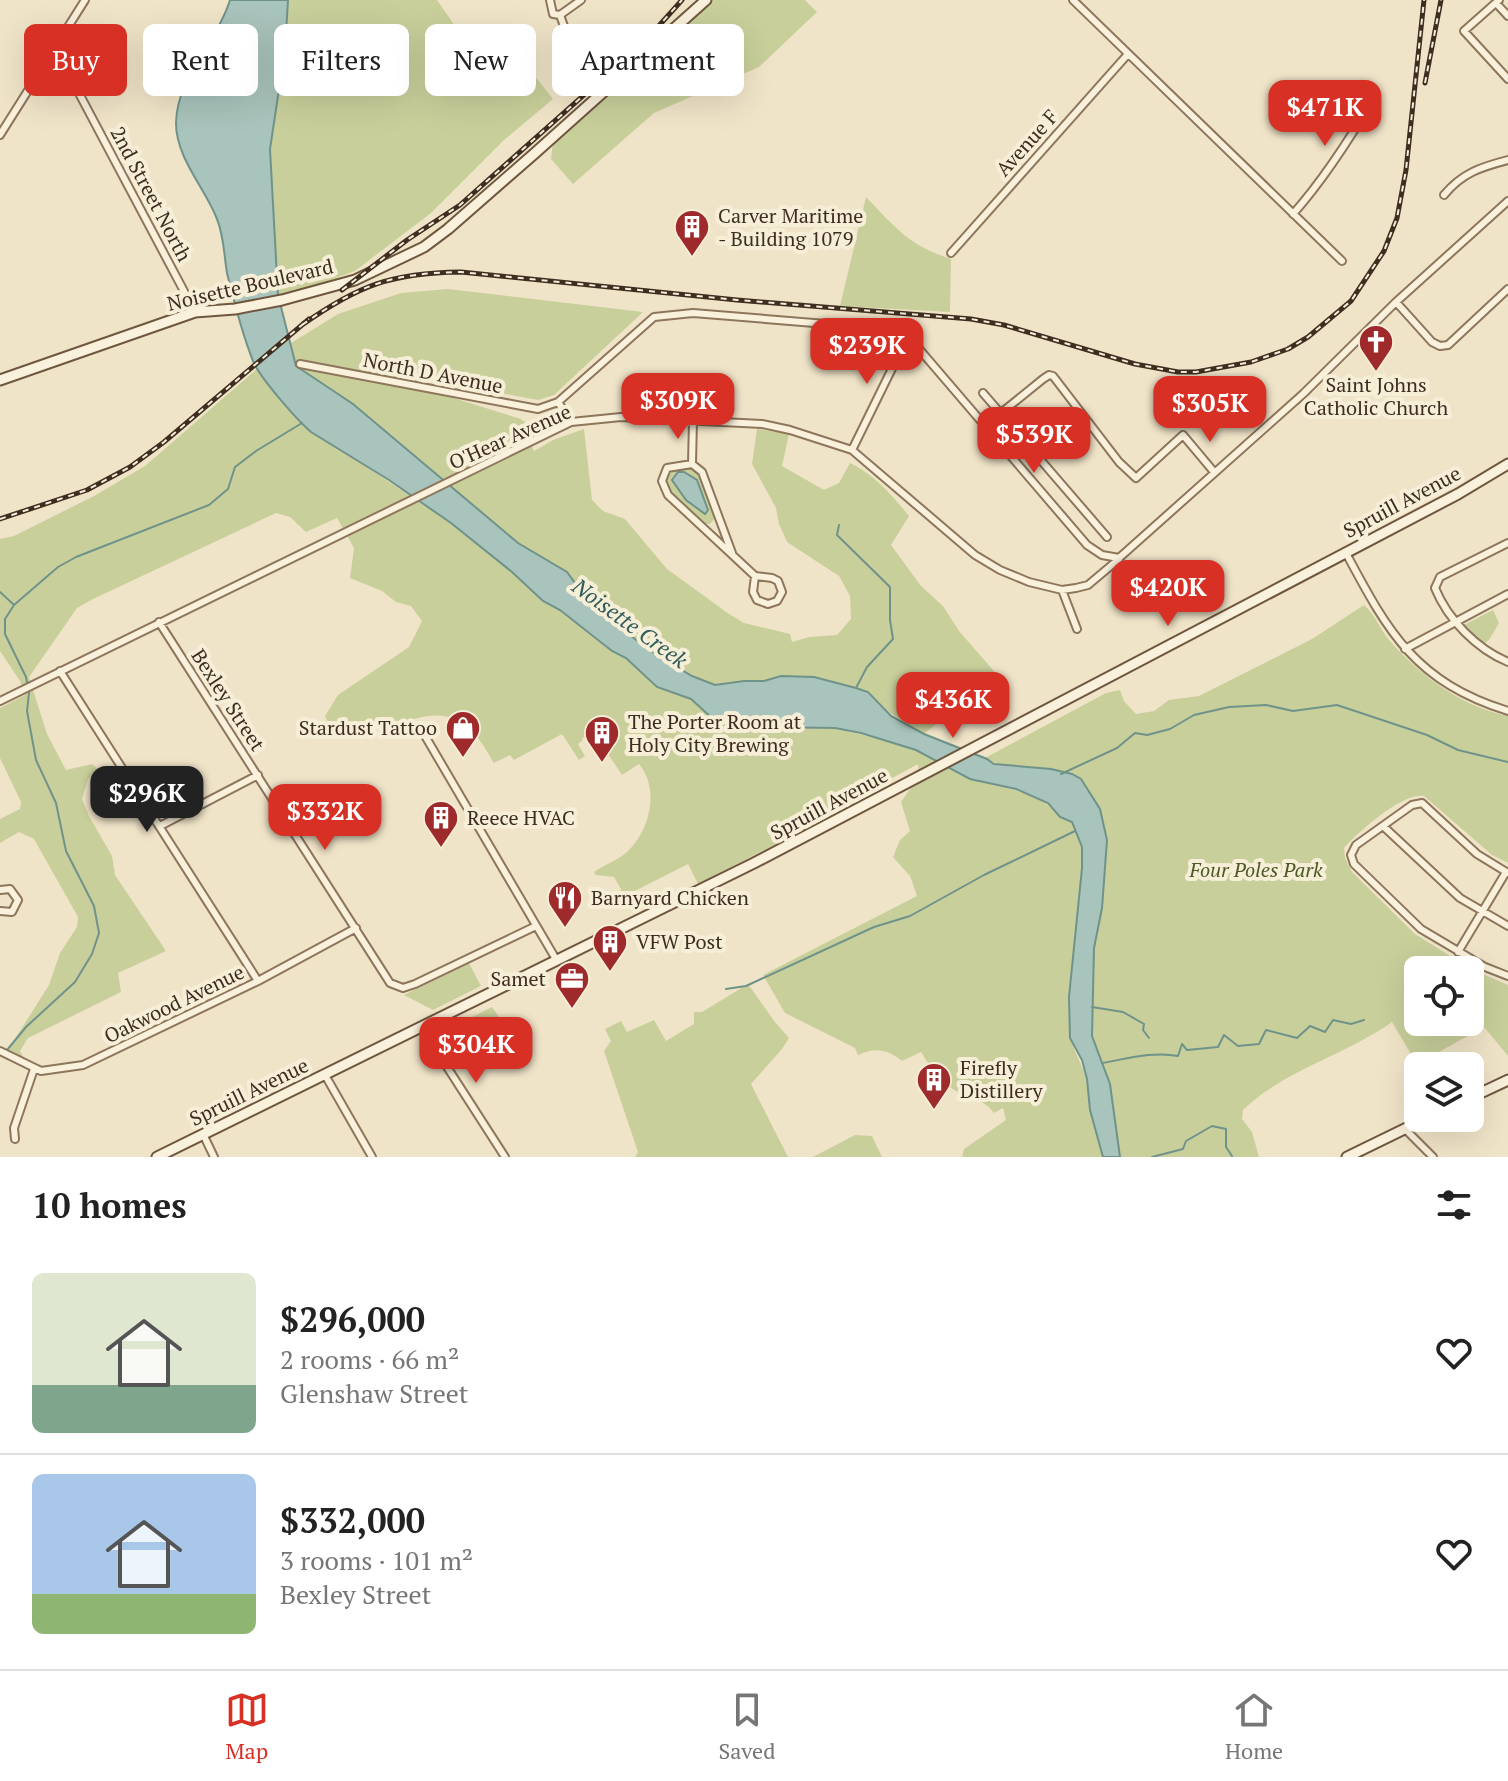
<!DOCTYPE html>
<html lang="en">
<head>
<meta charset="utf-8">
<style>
	body { margin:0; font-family:"PT Serif",serif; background:#f2f2f2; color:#222; height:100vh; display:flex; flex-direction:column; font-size:30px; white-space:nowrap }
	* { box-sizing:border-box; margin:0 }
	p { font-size:26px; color:#767676 }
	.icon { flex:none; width:44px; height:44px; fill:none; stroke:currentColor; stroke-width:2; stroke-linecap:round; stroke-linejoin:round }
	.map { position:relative; height:1157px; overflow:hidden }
	.sheet { display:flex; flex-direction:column; background:#fff; flex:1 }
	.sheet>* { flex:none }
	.banner { position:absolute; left:24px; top:24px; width:800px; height:72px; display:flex; gap:16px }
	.tools { position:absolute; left:1404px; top:956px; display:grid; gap:16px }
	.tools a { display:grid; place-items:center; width:80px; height:80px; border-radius:12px; background:#fff; box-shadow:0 8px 32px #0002; font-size:40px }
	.price { position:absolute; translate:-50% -68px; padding:0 18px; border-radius:16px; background:#d93025; color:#fff; font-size:26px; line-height:52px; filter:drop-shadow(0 2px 4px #0008) }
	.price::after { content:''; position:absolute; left:50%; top:48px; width:24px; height:18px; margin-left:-12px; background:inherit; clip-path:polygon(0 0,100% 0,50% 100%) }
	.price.on { background:#222; color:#fff }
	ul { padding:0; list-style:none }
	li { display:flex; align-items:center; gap:24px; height:200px; padding:0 32px }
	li+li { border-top:2px solid #e0e0e0 }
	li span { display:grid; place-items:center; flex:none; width:224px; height:160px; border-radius:12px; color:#555 }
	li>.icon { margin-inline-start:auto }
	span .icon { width:96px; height:96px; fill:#fffc; stroke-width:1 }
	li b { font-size:34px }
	h2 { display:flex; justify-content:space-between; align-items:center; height:96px; padding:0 32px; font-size:34px }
	.chip { padding:0 28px; border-radius:12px; background:#fff; box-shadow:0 8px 32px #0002; font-size:28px; line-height:72px }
	.chip.on { background:#d93025; color:#fff }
	.tabs { display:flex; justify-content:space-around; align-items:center; height:112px; border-top:2px solid #e0e0e0; background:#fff; font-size:22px; color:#767676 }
	.tabs a { display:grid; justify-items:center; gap:4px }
	.tabs .on { color:#d93025 }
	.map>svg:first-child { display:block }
	.green { fill:#c9cf9b; fill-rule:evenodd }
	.water { fill:#a9c4bc; stroke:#6f938a; stroke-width:2 }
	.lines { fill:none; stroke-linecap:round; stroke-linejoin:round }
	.stream { stroke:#6f938a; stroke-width:2 }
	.street-casing { stroke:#8d765c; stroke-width:10 }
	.secondary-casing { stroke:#6f573f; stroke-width:13 }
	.street { stroke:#faf1dc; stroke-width:6 }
	.secondary { stroke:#faf1dc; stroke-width:9 }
	.rail-casing { stroke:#3d2e20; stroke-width:5 }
	.rail { stroke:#f7eed8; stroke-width:2; stroke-dasharray:6; stroke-linecap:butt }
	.labels { text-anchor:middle; stroke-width:8; stroke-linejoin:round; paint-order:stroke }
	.street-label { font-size:20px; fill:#3d2e20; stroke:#f7eed8 }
	.poi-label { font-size:20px; fill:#3d2e20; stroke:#f7eed8; text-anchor:start }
	.park-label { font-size:20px; font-style:italic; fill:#4d5a26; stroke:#f7eed8 }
	.water-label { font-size:22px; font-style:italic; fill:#2f5d5a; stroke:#f7eed8 }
</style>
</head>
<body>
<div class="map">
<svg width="1508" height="1157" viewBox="0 0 1508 1157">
	<rect width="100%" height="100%" fill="#f0e4c8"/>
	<path class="green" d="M288,0H437L464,39L527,66L553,99L504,140L431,213L355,271L303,290L278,295L270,149L285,50Z
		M713,0H805L817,12L759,67L654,113L573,184L551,159L553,142Z
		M866,197C896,228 908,245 951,259L950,312L840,306Z
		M448,289L643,312L554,395L538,400L423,379L431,391L521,419L527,424L525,430L534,451L553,440L584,429L592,500L603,511L625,519L667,569L729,614L744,623L790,634L792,642L809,637L837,635L851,619L850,596L839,576L787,542L779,524L776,508L752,464L757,429L789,434L782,466L824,490L839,483L850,463C876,476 891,494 909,516L891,545L921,586L943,606L959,631L999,677L973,693L924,734L884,709L781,676L764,681H744L715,685L692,676L657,655L594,609L566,572L518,543L353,404L296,366L291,343L338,314L401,293Z
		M257,369L332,444L451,523L512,572L543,601L559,610L612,651L626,658L657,687L679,693L701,707C771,718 844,726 912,749C933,756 951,772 972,779C994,787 1016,788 1037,798C1051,804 1057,816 1072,822L1082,847V868L1069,997L1073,1046L1087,1079L1090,1110L1103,1157H962L964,1149L1006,1120L1003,1108L994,1113C982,1098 971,1099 956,1091C940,1082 930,1067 921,1052L902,1061C887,1049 875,1047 858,1055L855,1048L785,1013L763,975L917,896L910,876L893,857L900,840L910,831L901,802L919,776L918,764L841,806L811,826L698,884L688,864L617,900L621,889L614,877L596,875L594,872C604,865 618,860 627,852C650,831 660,789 639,764L622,775L602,745L596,743L590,735L582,738L583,740L578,744L585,756L579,760L562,734L514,760L510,755L494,763C480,739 465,711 428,716C409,719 405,725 384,718C365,732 357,740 332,731L325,716L338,695L409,647L422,621L411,606L396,602L382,591L350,578L354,548L337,518L306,532L290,517L276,513L91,600L77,608L29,677L47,734L66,770L92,764L99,770L88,779L82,799L89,816L112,856L115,875L166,951L118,973L121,992L28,1038L20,1051L26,1062L8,1050L49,985L60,953L77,927L78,917L34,839L19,832L0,843V819L20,809L21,802L0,758V708L25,695L20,681L0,651V539L14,536L94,496L145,466Z
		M673,468H688L701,475L716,517L710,524H703L674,497L666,484V477Z
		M1364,605C1375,614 1380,629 1389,640C1421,676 1460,706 1508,716V863L1492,855L1424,796C1403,792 1358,832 1344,848L1345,858L1352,872L1415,934L1471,969L1508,985V1056L1484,1027L1417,1064L1392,1022C1344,1056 1286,1069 1243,1110L1242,1119L1252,1132L1259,1157H1120L1113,1100L1092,1037L1094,948L1102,908L1107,840L1100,809L1072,774L1051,769L1004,767L985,758L1106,693L1120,690L1124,701L1136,714L1154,711L1169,700L1199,696L1312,639ZM1418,970H1470V1022H1418Z
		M1493,610L1499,623L1489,640L1483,644L1464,625Z
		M469,963L481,986L433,1010L404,995Z
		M748,984L775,1022L789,1038L782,1049L751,1084L788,1157H635L638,1152L604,1051L611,1041L605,1029L621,1021L627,1032L654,1020L666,1041L694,1024V1012H702Z
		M492,1007L520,1047L512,1052L482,1029L464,1021Z
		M855,1135L872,1136L882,1157H813Z"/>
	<path class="water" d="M230,0H288L285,50L270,149L278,295L296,366L353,404L518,543L567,572L594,609L657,655L692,676L715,685L744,681H764L781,676L814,677L856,688L868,692L891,716L924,734L987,759L994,764L1051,769L1072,774L1081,779L1100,809L1107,840L1102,908L1094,948L1092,1036L1110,1084L1120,1157H1103L1090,1110L1087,1079L1082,1060L1070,1038L1069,997L1082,868V847L1072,822L1060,817L1048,803L1016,789L970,779L916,750L861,733L835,728L765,727L713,719L691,699L657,687L626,658L612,651L560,610L543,601L512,572L451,523L389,480L311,432C297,420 260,378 253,361C242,333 234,302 227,273C224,255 224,236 217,219C205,188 176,158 176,123C177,76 217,42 230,0Z
		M678,472H684L697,480L708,510L705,514L686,500L672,480Z"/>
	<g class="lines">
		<path class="stream" d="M839,525L837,535L890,587V620L893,639L867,667L856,688
			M0,592L13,604
			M1061,774L1117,748L1135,733L1147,735L1170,729L1194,715L1229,707L1266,705L1293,711L1337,705L1427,735L1458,750L1508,762
			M726,989L746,986L874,927L910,916L984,875L1075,831
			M1092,1007L1123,1012L1144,1024L1143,1030L1149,1038
			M7,1050L26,1027L75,982L92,954L99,933L94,906L66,851L56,803L36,760L27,711L29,693L26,677L5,634V619L14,605L58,567L76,557L209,505L228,489L235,467L256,451L302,423
			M1102,1063C1126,1059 1154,1051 1178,1056L1182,1044L1187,1050L1218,1047L1224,1035L1238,1046L1259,1044L1266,1030L1297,1038L1310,1026L1325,1032L1333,1020L1351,1024L1364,1020
			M1152,1157L1183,1149L1186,1141L1212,1126L1226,1129V1147L1232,1156"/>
		<defs>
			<path id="street" d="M550,0L553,14L560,15L581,0
				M1073,0L1342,261
				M1499,0L1464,31L1508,79
				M1496,3L1508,16
				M560,15L570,43L566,55L568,66L578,69L585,64C585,52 580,47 570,43
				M55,48L195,312
				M0,135L85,0
				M1444,195C1462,173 1481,167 1508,160
				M1293,214C1325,178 1351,137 1375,96
				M951,253L1128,54
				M1396,302L1432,342L1440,346L1448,345L1508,289
				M300,364L538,409L558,402L654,317L693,313L863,327L908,336L1087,545L1102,555L1119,558L1303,394L1396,302L1508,201
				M983,393L1107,537
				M558,402L571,422
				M1001,413L1043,379L1049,375L1053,376L1119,462L1136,478L1183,435L1214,472
				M852,450L908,336
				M692,464L693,419
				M1508,543L1440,577L1435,588C1448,620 1477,649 1508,662
				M732,553L702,472L692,464L667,468L662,481L668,495L755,576
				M1346,553C1389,634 1416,682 1508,711
				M755,576L772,578L778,581L782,592L777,601L768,604L757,600L753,592Z
				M1062,590L1077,629
				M159,622L390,983L403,988L415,984L536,926
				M1405,649L1508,594
				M60,671L258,981
				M0,701L571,422L621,417L762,424L790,430L852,450L975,555L1000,570L1029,582L1062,590L1076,588L1088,585L1119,559
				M421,729L557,961
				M160,826L258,775
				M1383,826L1460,898L1508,926
				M1508,873L1477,854L1422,803L1412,805L1356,845L1351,855L1354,864L1421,929L1485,967L1508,976
				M0,890L10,889L18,900L12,912L0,911
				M1458,952L1506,872
				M422,1028L505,1157
				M0,1051L41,1071L83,1065L258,981L356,928
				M325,1075L372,1157
				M1405,1129L1433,1157
				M203,1134L214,1157
				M15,1139L14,1128L34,1069"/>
			<path id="secondary" d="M0,380L195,312L235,309L282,300L355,280L424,247L448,229L535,153L706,0
				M1470,1098L1508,1080
				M157,1157L754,863L1458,494L1508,464
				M1347,1157L1427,1118"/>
		</defs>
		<use href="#street" class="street-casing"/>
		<use href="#secondary" class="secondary-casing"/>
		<use href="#street" class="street"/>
		<use href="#secondary" class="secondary"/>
		<defs>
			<path id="rail" d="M1425,83L1441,0
				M342,290L407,240L460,205L647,39L682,0
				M302,325C359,285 391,273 461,272L737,300L971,319L1004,325L1135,364L1178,372H1196L1251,362L1288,349L1308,337L1351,301L1384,251L1397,218L1406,170L1424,0
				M0,519L87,490L130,467L164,442L309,319"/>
		</defs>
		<use href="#rail" class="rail-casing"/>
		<use href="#rail" class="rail"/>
	</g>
	<defs>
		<symbol id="building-pin" viewBox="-11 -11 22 30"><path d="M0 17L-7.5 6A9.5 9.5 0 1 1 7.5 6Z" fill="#9e2a2b" stroke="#f7eed8"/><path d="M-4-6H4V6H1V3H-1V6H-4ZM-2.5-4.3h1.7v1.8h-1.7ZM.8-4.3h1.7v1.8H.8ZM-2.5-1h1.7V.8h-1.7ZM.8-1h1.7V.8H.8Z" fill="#fff"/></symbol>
		<symbol id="church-pin" viewBox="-11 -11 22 30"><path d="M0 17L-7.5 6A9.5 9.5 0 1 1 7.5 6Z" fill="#9e2a2b" stroke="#f7eed8"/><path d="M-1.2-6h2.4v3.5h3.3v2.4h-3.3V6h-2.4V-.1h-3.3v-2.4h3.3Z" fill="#fff"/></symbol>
		<symbol id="shop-pin" viewBox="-11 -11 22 30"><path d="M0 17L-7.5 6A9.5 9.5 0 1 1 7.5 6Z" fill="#9e2a2b" stroke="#f7eed8"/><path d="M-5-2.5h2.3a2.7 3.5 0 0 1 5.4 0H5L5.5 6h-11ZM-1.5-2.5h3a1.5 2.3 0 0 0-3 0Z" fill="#fff"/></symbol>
		<symbol id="restaurant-pin" viewBox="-11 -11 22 30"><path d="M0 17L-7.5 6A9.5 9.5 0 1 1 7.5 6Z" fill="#9e2a2b" stroke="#f7eed8"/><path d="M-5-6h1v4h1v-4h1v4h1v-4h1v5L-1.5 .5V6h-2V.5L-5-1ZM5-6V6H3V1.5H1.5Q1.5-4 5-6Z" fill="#fff"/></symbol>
		<symbol id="office-pin" viewBox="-11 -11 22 30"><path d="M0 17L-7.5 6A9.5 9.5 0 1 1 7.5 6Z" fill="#9e2a2b" stroke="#f7eed8"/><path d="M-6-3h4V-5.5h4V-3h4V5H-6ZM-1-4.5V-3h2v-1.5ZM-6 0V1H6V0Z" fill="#fff"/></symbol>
	</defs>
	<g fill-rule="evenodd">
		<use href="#building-pin" x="672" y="207" width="40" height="54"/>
		<use href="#church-pin" x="1356" y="322" width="40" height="54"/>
		<use href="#shop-pin" x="443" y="708" width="40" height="54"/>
		<use href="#building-pin" x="582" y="713" width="40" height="54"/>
		<use href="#building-pin" x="421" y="798" width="40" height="54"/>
		<use href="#restaurant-pin" x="545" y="878" width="40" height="54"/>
		<use href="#building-pin" x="590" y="922" width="40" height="54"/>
		<use href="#office-pin" x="552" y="959" width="40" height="54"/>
		<use href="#building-pin" x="914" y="1060" width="40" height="54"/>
	</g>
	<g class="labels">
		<g class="street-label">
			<text transform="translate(1027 143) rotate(-48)" y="7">Avenue F</text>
			<text transform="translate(151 194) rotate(62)" y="7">2nd Street North</text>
			<text transform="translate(250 285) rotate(-13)" y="7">Noisette Boulevard</text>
			<text transform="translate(433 373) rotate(11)" y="7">North D Avenue</text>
			<text transform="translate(510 437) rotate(-24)" y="7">O'Hear Avenue</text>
			<text transform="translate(1402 502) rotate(-28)" y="7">Spruill Avenue</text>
			<text transform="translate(228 700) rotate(57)" y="7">Bexley Street</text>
			<text transform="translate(829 804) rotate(-28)" y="7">Spruill Avenue</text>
			<text transform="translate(174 1004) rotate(-26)" y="7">Oakwood Avenue</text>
			<text transform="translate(249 1092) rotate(-26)" y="7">Spruill Avenue</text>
		</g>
		<g class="poi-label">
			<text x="718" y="223">Carver Maritime<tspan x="718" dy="23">- Building 1079</tspan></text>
			<text x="1376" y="392" text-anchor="middle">Saint Johns<tspan x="1376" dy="23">Catholic Church</tspan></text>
			<text x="628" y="729">The Porter Room at<tspan x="628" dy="23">Holy City Brewing</tspan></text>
			<text x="437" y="735" text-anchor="end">Stardust Tattoo</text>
			<text x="467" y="825">Reece HVAC</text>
			<text x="591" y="905">Barnyard Chicken</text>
			<text x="636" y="949">VFW Post</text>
			<text x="546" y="986" text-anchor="end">Samet</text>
			<text x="960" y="1075">Firefly<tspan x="960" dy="23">Distillery</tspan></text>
		</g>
		<g class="park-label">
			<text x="1256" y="877">Four Poles Park</text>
		</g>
		<g class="water-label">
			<text transform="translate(630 623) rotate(36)" y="8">Noisette Creek</text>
		</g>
	</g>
</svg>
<div class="tools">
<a><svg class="icon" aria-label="locate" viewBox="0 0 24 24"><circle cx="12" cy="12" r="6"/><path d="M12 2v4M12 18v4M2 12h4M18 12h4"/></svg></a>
<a><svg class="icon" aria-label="layers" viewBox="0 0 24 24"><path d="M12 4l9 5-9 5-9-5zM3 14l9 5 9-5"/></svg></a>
</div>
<b class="price" style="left:1325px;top:148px">$471K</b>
<b class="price" style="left:867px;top:386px">$239K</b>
<b class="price" style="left:678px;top:441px">$309K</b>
<b class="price" style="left:1210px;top:444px">$305K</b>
<b class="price" style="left:1034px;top:475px">$539K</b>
<b class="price" style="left:1168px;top:628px">$420K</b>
<b class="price" style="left:953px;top:740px">$436K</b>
<b class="price on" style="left:147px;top:834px">$296K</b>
<b class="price" style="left:325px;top:852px">$332K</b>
<b class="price" style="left:476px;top:1085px">$304K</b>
<div class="banner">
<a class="chip on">Buy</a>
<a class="chip">Rent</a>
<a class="chip">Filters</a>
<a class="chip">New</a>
<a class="chip">Apartment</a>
</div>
</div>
<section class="sheet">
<h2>10 homes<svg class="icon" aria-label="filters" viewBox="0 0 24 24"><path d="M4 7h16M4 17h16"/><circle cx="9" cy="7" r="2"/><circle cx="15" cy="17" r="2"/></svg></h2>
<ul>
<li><span style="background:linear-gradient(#dfe7d0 70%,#7fa58c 0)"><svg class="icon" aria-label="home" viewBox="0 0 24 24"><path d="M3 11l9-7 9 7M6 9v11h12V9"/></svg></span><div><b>$296,000</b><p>2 rooms · 66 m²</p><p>Glenshaw Street</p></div><svg class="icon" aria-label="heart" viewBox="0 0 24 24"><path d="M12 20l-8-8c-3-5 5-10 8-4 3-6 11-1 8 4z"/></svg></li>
<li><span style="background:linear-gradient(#a9c7e8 75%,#8fb573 0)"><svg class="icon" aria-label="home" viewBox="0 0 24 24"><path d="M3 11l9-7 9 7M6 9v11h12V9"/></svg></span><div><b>$332,000</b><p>3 rooms · 101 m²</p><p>Bexley Street</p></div><svg class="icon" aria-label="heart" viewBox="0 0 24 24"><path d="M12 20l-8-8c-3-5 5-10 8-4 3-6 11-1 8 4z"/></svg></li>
</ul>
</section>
<nav class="tabs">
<a class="on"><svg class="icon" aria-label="map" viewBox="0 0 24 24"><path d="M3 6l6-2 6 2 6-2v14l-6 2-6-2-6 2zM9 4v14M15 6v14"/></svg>Map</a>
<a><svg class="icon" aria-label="saved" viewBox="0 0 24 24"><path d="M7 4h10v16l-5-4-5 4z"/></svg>Saved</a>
<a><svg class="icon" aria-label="home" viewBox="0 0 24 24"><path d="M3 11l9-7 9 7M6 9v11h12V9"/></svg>Home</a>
</nav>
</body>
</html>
